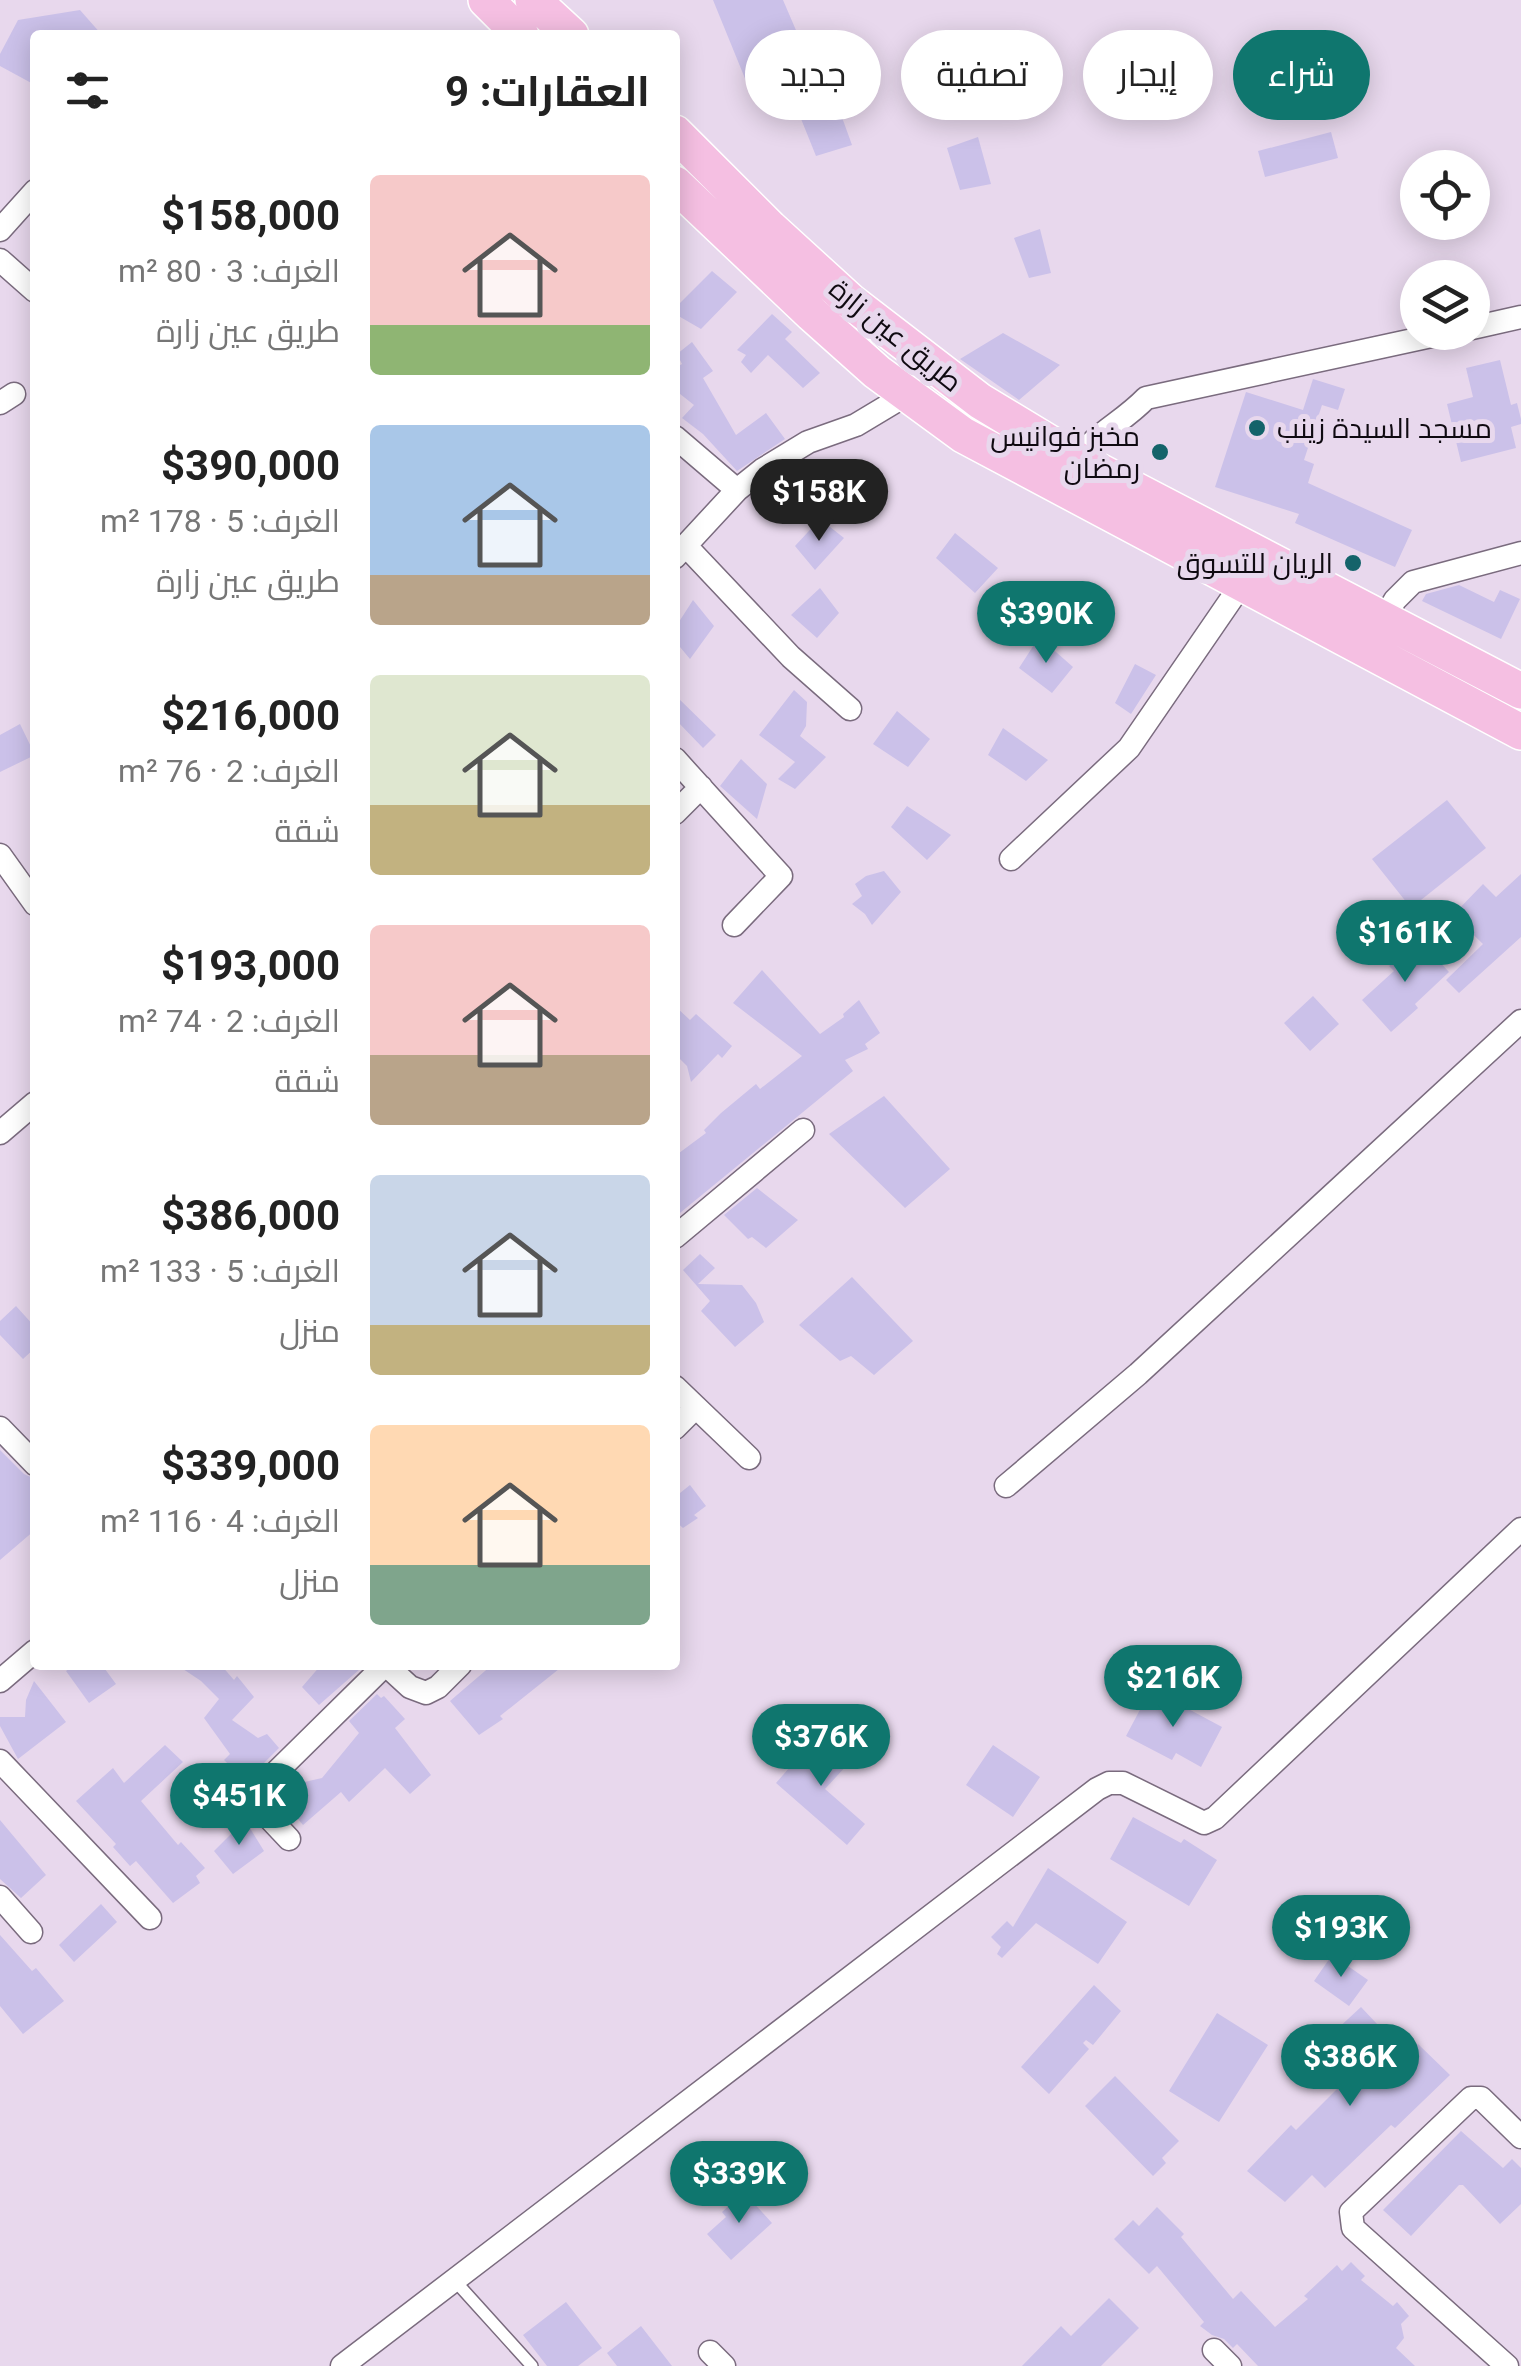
<!DOCTYPE html>
<html lang="ar">
<head>
<meta charset="utf-8">
<style>
	body { margin:0; font-family:Roboto,Cairo,sans-serif; background:#f2f2f2; color:#222; direction:rtl; height:100vh; display:flex; flex-direction:column; font-size:38px; white-space:nowrap }
	* { box-sizing:border-box; margin:0 }
	p { font-size:32px; color:#767676 }
	.icon { flex:none; width:55px; height:55px; fill:none; stroke:currentColor; stroke-width:2; stroke-linecap:round; stroke-linejoin:round }
	.map { position:relative; flex:1; overflow:hidden; direction:ltr }
	.side { position:absolute; left:30px; top:30px; width:650px; height:1640px; display:flex; flex-direction:column; background:#fff; border-radius:10px; box-shadow:0 5px 25px #0003; direction:rtl }
	.side>* { flex:none }
	.banner { position:absolute; left:710px; top:30px; width:660px; height:90px; direction:rtl; display:flex; gap:20px }
	.controls { position:absolute; left:1400px; top:150px; display:grid; gap:20px }
	.controls a { display:grid; place-items:center; width:90px; height:90px; border-radius:50%; background:#fff; box-shadow:0 5px 25px #0003; font-size:50px }
	.price { position:absolute; translate:-50% -85px; padding:0 22px; border-radius:35px; background:#0f766e; color:#fff; font-size:32px; line-height:65px; filter:drop-shadow(0 2px 5px #0008) }
	.price::after { content:''; position:absolute; left:50%; top:60px; width:30px; height:22px; margin-left:-15px; background:inherit; clip-path:polygon(0 0,100% 0,50% 100%) }
	.price.on { background:#222; color:#fff }
	ul { padding:0; list-style:none }
	li { display:flex; align-items:center; gap:30px; height:250px; padding:0 30px }
	li span { display:grid; place-items:center; flex:none; width:280px; height:200px; border-radius:10px; color:#555 }
	li>.icon { margin-inline-start:auto }
	span .icon { width:120px; height:120px; fill:#fffc; stroke-width:1 }
	li b { font-size:42px }
	h2 { display:flex; justify-content:space-between; align-items:center; height:120px; padding:0 30px; font-size:42px }
	.tag { padding:0 35px; border-radius:45px; background:#fff; box-shadow:0 5px 25px #0003; font-size:35px; line-height:90px }
	.tag.on { background:#0f766e; color:#fff }
	.map>svg:first-child { display:block }
	.building { fill:#cbc1e9 }
	.lines { fill:none; stroke-linecap:round; stroke-linejoin:round }
	.lane-casing { stroke:#7a6b7e; stroke-width:14 }
	.street-casing { stroke:#7a6b7e; stroke-width:25 }
	.primary-casing { stroke:#fff; stroke-width:38 }
	.lane { stroke:#fff; stroke-width:11 }
	.street { stroke:#fff; stroke-width:22 }
	.primary { stroke:#f5bfe2; stroke-width:35 }
	.poi-dot { fill:#14636a; stroke:#e8d8ed; stroke-width:4 }
	.labels { text-anchor:middle; stroke-width:10; stroke-linejoin:round; paint-order:stroke }
	.street-label { font-size:28px; fill:#0f0a11; stroke:#e8d8ed }
	.poi-label { font-size:28px; fill:#0f0a11; stroke:#e8d8ed; text-anchor:end }
</style>
</head>
<body>
<div class="map">
<svg width="1521" height="2366" viewBox="0 0 1521 2366">
	<rect width="100%" height="100%" fill="#e8d8ed"/>
	<path class="building" d="M713,0H783L826,100L835,98L852,145L816,156L791,94L755,103Z
		M80,10L102,35H35V85L0,66V54L18,20Z
		M1331,132L1338,158L1265,177L1258,151Z
		M978,137L991,184L960,190L947,148Z
		M1040,229L1051,273L1029,278L1014,238Z
		M712,271L737,292L701,329L675,314V308Z
		M772,314L792,332L785,339L820,373L803,388L768,355L751,373L741,362L746,355L737,350Z
		M1003,333L1060,365L1019,400L960,359Z
		M692,342L713,371L703,378L736,435L766,413L785,439L737,471L703,434L682,418L694,405L675,390V368L682,364L677,354Z
		M1500,360L1511,405L1517,403L1521,419V424L1511,427L1516,448L1461,462L1447,404L1473,397L1466,368Z
		M1313,379L1345,389L1338,410L1322,405L1304,460L1314,464L1308,483L1412,530L1395,567L1295,523L1299,514L1215,487L1246,392L1303,410Z
		M820,519L844,538L815,570L795,546Z
		M955,533L998,568L975,593L936,558Z
		M1459,585L1494,602L1500,590L1520,599L1501,639L1422,601L1426,594Z
		M820,588L839,613L817,638L791,615Z
		M693,600L714,626L690,659L675,641V628Z
		M1039,637L1073,667L1052,693L1019,668Z
		M1135,664L1156,675L1131,714L1115,703Z
		M794,690L807,702L806,726L800,736L826,757L795,789L778,779L795,762L759,735Z
		M675,695L716,735L703,748L675,719Z
		M897,711L930,739L908,767L873,744Z
		M20,724L35,755L0,772V735Z
		M1003,728L1048,760L1026,781L988,755Z
		M741,759L767,784L757,819L720,786Z
		M1447,800L1486,848L1411,908L1372,859Z
		M907,806L951,835L927,860L891,827Z
		M884,871L901,892L872,925L865,914L852,904L862,896L855,884L866,876Z
		M1521,874V937L1459,993L1446,980L1483,944L1453,915L1483,884L1496,897Z
		M1418,939L1449,972L1415,1004L1418,1008L1391,1032L1362,1000L1394,971L1389,966Z
		M762,970L820,1034L844,1017L843,1014L859,1000L880,1033L865,1044L868,1049L845,1060L853,1071L675,1217V1156L706,1133L704,1130L721,1113L756,1084L760,1089L802,1056L733,1003Z
		M1313,996L1339,1024L1310,1051L1284,1023Z
		M675,1006L690,1020L696,1014L732,1046L722,1058L718,1054L691,1082L687,1066L675,1054Z
		M884,1096L950,1169L905,1208L829,1134Z
		M757,1188L798,1220L766,1248L752,1237L748,1239L724,1215Z
		M700,1254L715,1268L698,1284L742,1285L756,1303L764,1322L735,1347L701,1311L710,1301L683,1270Z
		M852,1277L913,1341L874,1375L851,1356L840,1361L799,1325Z
		M16,1306L35,1327V1348L23,1359L0,1335V1321Z
		M0,1450L24,1474L35,1479V1530L0,1560Z
		M690,1485L706,1506L694,1515L698,1518L683,1528L675,1521V1497Z
		M74,1665H102L116,1684L89,1703L66,1671Z
		M177,1665H221L234,1680L237,1676L254,1697L232,1720L258,1738L267,1734L279,1748L246,1781L224,1760L230,1754L204,1718L219,1699L201,1681Z
		M321,1665H357L360,1669L319,1705L302,1687Z
		M492,1665H564L500,1716L503,1719L479,1735L450,1701Z
		M34,1681L66,1722L18,1759L0,1726V1717H25L26,1700Z
		M1151,1689L1222,1727L1201,1767L1176,1753L1172,1760L1126,1736Z
		M377,1694L381,1698L384,1696L405,1719L395,1728L431,1775L410,1794L385,1768L349,1802L341,1792L303,1825L284,1802L300,1783L322,1778L359,1733L349,1721Z
		M817,1736L848,1764L825,1789L865,1824L847,1845L776,1783Z
		M165,1745L183,1762L141,1801L178,1845L181,1842L205,1868L196,1876L200,1883L173,1903L136,1861L130,1866L113,1847L116,1844L76,1801L113,1768L124,1783Z
		M993,1745L1040,1777L1013,1817L966,1785Z
		M1133,1817L1181,1843L1184,1839L1217,1860L1189,1906L1110,1859Z
		M0,1820L46,1875L21,1898L0,1879Z
		M245,1820L264,1851L233,1874L214,1851Z
		M1048,1868L1127,1922L1098,1964L1036,1923L1002,1958L997,1954L1001,1947L991,1937L1007,1921L1013,1927Z
		M101,1904L117,1922L74,1962L59,1945Z
		M0,1935L32,1971L36,1968L64,2001L23,2034L0,2006Z
		M1332,1955L1368,1980L1349,2006L1314,1981Z
		M1094,1985L1121,2011L1093,2045L1086,2040L1083,2043L1089,2049L1049,2094L1021,2067Z
		M1361,2007L1378,2025L1372,2031L1400,2061L1418,2044L1450,2075L1395,2128L1391,2125L1325,2188L1312,2175L1285,2202L1247,2171L1291,2125L1296,2130L1352,2074L1322,2043Z
		M1217,2013L1268,2045L1219,2122L1169,2091Z
		M1115,2076L1179,2141L1162,2158L1166,2163L1153,2176L1085,2106Z
		M1461,2131L1503,2168L1512,2159L1521,2168V2204L1500,2224L1463,2185H1459L1411,2236L1383,2210Z
		M744,2192L772,2223L731,2260L707,2234L726,2217L722,2212Z
		M1157,2207L1184,2234L1181,2237L1233,2299L1241,2291L1275,2327L1308,2299L1304,2296L1337,2265L1342,2271L1351,2262L1365,2276L1361,2280L1393,2306L1397,2302L1409,2316L1401,2324L1404,2338L1396,2348L1415,2366H1258L1237,2344L1233,2348L1224,2339L1212,2335L1200,2326L1204,2322L1157,2266L1149,2274L1114,2239L1133,2220L1139,2226Z
		M1109,2298L1139,2328L1101,2366H1022L1061,2326L1071,2336Z
		M566,2302L602,2348L578,2366H547L523,2335Z
		M641,2326L672,2366H617L607,2353Z"/>
	<g class="lines">
		<defs>
			<path id="lane" d="M456,2282L532,2366"/>
			<path id="street" d="M0,230L35,191
				M0,260L35,291
				M1472,328L1521,317
				M0,403L14,394
				M675,437L737,490
				M1076,459C1097,433 1124,421 1146,398L1450,332
				M686,546L791,657L850,709
				M675,557L737,490L762,470L808,442L856,425L906,395
				M1384,619L1395,600L1413,582L1521,553
				M675,759L781,876L734,925
				M675,813L701,787
				M0,855L35,904
				M1011,859L1129,748L1241,585
				M0,1133L35,1103
				M675,1237L803,1130
				M675,1387L749,1458
				M0,1428L35,1464
				M675,1428L696,1407
				M1006,1486L1138,1374L1521,1021
				M386,1665L410,1687L426,1693L438,1687L460,1665
				M0,1681L35,1651
				M0,1761L150,1918
				M289,1839L256,1804L253,1795L385,1665
				M0,1897L31,1932
				M1214,2350L1230,2366
				M710,2352L724,2366
				M342,2366L1097,1789L1109,1783H1123L1204,1823L1215,1818L1521,1529
				M1507,2366L1353,2228L1351,2212L1471,2098H1481L1521,2137"/>
			<path id="primary" d="M486,0L521,35
				M533,0L571,35
				M675,133L770,228L850,301L980,401L1076,459L1521,691
				M675,184L812,314L877,372L963,435L1521,732"/>
		</defs>
		<use href="#lane" class="lane-casing"/>
		<use href="#street" class="street-casing"/>
		<use href="#primary" class="primary-casing"/>
		<use href="#lane" class="lane"/>
		<use href="#street" class="street"/>
		<use href="#primary" class="primary"/>
	</g>
	<g class="poi-dot">
		<circle cx="1257" cy="428" r="10"/>
		<circle cx="1160" cy="452" r="10"/>
		<circle cx="1353" cy="563" r="10"/>
	</g>
	<g class="labels">
		<g class="street-label">
			<text transform="translate(896 335) rotate(39)" y="10">طريق عين زارة</text>
		</g>
		<g class="poi-label">
			<text x="1277" y="438" text-anchor="start">مسجد السيدة زينب</text>
			<text x="1140" y="446">مخبز فوانيس<tspan x="1140" dy="32">رمضان</tspan></text>
			<text x="1333" y="573">الريان للتسوق</text>
		</g>
	</g>
</svg>
<div class="controls">
<a><svg class="icon" aria-label="locate" viewBox="0 0 24 24"><circle cx="12" cy="12" r="6"/><path d="M12 2v4M12 18v4M2 12h4M18 12h4"/></svg></a>
<a><svg class="icon" aria-label="layers" viewBox="0 0 24 24"><path d="M12 4l9 5-9 5-9-5zM3 14l9 5 9-5"/></svg></a>
</div>
<b class="price on" style="left:819px;top:544px">$158K</b>
<b class="price" style="left:1046px;top:666px">$390K</b>
<b class="price" style="left:1405px;top:985px">$161K</b>
<b class="price" style="left:1173px;top:1730px">$216K</b>
<b class="price" style="left:821px;top:1789px">$376K</b>
<b class="price" style="left:239px;top:1848px">$451K</b>
<b class="price" style="left:1341px;top:1980px">$193K</b>
<b class="price" style="left:1350px;top:2109px">$386K</b>
<b class="price" style="left:739px;top:2226px">$339K</b>
<div class="banner">
<a class="tag on">شراء</a>
<a class="tag">إيجار</a>
<a class="tag">تصفية</a>
<a class="tag">جديد</a>
</div>
<section class="side">
<h2>العقارات: 9<svg class="icon" aria-label="filters" viewBox="0 0 24 24"><path d="M4 7h16M4 17h16"/><circle cx="9" cy="7" r="2"/><circle cx="15" cy="17" r="2"/></svg></h2>
<ul>
<li><span style="background:linear-gradient(#f6c9c9 75%,#8fb573 0)"><svg class="icon" aria-label="home" viewBox="0 0 24 24"><path d="M3 11l9-7 9 7M6 9v11h12V9"/></svg></span><div><b>$158,000</b><p>الغرف: 3 · 80 m²</p><p>طريق عين زارة</p></div></li>
<li><span style="background:linear-gradient(#a9c7e8 75%,#b9a48a 0)"><svg class="icon" aria-label="home" viewBox="0 0 24 24"><path d="M3 11l9-7 9 7M6 9v11h12V9"/></svg></span><div><b>$390,000</b><p>الغرف: 5 · 178 m²</p><p>طريق عين زارة</p></div></li>
<li><span style="background:linear-gradient(#dfe7d0 65%,#c2b280 0)"><svg class="icon" aria-label="home" viewBox="0 0 24 24"><path d="M3 11l9-7 9 7M6 9v11h12V9"/></svg></span><div><b>$216,000</b><p>الغرف: 2 · 76 m²</p><p>شقة</p></div></li>
<li><span style="background:linear-gradient(#f6c9c9 65%,#b9a48a 0)"><svg class="icon" aria-label="home" viewBox="0 0 24 24"><path d="M3 11l9-7 9 7M6 9v11h12V9"/></svg></span><div><b>$193,000</b><p>الغرف: 2 · 74 m²</p><p>شقة</p></div></li>
<li><span style="background:linear-gradient(#c9d6e8 75%,#c2b280 0)"><svg class="icon" aria-label="home" viewBox="0 0 24 24"><path d="M3 11l9-7 9 7M6 9v11h12V9"/></svg></span><div><b>$386,000</b><p>الغرف: 5 · 133 m²</p><p>منزل</p></div></li>
<li><span style="background:linear-gradient(#ffd9b3 70%,#7fa58c 0)"><svg class="icon" aria-label="home" viewBox="0 0 24 24"><path d="M3 11l9-7 9 7M6 9v11h12V9"/></svg></span><div><b>$339,000</b><p>الغرف: 4 · 116 m²</p><p>منزل</p></div></li>
</ul>
</section>
</div>
</body>
</html>
